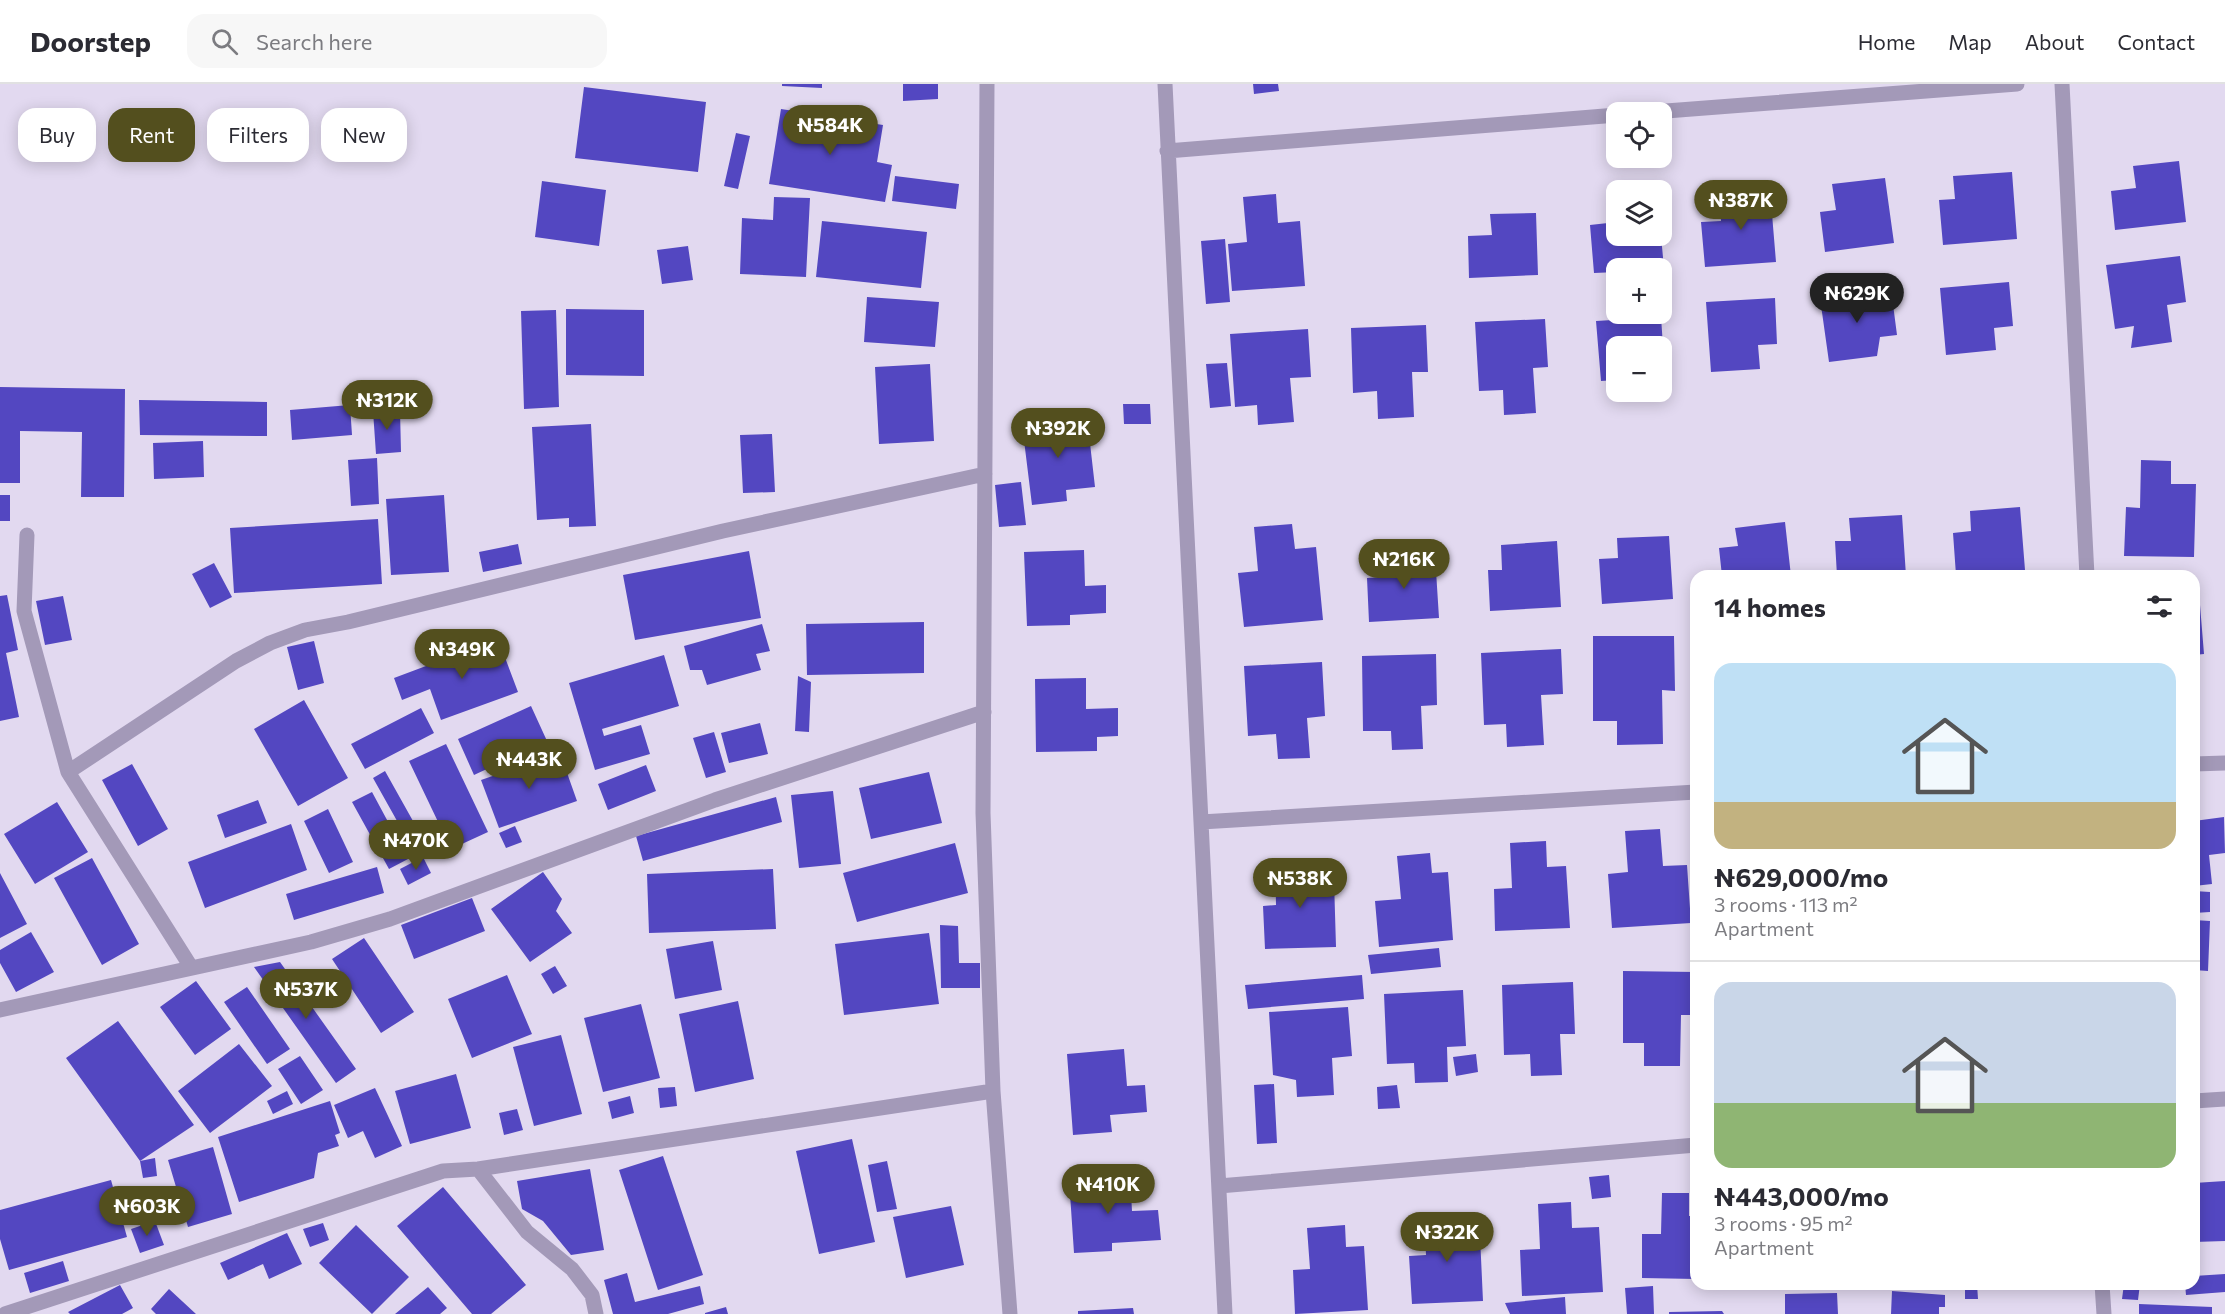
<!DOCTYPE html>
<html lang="en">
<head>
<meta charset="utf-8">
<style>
	body { margin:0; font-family:Commissioner,sans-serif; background:#f7f7f7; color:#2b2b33; height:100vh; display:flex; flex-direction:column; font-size:22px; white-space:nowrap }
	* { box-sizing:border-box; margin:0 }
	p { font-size:20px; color:#7c7c81 }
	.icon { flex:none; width:33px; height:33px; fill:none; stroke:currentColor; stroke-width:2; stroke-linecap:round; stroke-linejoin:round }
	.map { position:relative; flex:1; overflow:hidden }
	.drawer { position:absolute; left:1690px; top:486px; width:510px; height:720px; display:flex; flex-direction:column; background:#fff; border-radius:18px; box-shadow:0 3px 15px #0003 }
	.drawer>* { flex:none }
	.guide { position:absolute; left:18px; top:24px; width:570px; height:54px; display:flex; gap:12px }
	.buttons { position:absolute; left:1606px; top:18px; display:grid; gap:12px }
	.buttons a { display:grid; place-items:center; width:66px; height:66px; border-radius:12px; background:#fff; box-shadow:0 3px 15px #0003; font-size:30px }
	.price { position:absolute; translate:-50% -51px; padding:0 14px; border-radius:21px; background:#534f1e; color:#fff; font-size:20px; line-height:39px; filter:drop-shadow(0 2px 3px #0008) }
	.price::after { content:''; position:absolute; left:50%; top:36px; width:18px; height:14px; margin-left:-9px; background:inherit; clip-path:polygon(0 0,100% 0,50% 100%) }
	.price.active { background:#222; color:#fff }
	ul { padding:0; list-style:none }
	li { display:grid; align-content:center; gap:12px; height:318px; padding:0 24px }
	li+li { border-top:2px solid #e1e1e2 }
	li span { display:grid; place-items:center; height:186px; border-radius:18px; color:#555 }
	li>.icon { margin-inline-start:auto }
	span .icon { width:108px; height:108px; fill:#fffc; stroke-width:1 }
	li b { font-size:26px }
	h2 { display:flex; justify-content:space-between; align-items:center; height:72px; padding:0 24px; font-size:26px }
	.tag { padding:0 21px; border-radius:18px; background:#fff; box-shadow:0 3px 15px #0003; font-size:21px; line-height:54px }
	.tag.active { background:#534f1e; color:#fff }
	header { display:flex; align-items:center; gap:36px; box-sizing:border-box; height:84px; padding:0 30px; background:#fff; border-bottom:2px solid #e1e1e2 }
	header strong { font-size:28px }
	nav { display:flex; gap:33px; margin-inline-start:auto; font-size:21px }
	.search { width:420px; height:54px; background:#f7f7f7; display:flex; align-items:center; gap:15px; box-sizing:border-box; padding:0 21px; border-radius:18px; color:#7c7c81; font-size:22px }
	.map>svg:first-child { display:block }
	.building { fill:#5347c1 }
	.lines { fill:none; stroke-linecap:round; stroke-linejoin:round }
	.street { stroke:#a399b8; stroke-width:15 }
</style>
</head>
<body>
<header>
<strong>Doorstep</strong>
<div class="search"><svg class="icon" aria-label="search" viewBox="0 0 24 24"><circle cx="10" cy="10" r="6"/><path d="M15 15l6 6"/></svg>Search here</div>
<nav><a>Home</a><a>Map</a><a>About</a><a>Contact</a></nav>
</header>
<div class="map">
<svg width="2225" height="1230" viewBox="0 0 2225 1230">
	<rect width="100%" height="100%" fill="#e2d9f0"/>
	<path class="building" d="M 782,0 L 822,0 L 822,4 L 782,2 Z
		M 903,0 L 938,0 L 938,15 L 903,17 Z
		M 1253,0 L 1278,0 L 1279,7 L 1254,10 Z
		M 584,3 L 706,18 L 698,88 L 575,74 Z
		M 781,25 L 883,41 L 877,78 L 892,81 L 885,118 L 769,100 Z
		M 736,49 L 750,52 L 738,105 L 724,102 Z
		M 2179,77 L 2186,138 L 2115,146 L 2111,107 L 2136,104 L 2133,82 Z
		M 2012,88 L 2017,155 L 1943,161 L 1939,116 L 1955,115 L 1953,92 Z
		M 895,92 L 959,100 L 956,125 L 892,117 Z
		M 1885,94 L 1894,159 L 1825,168 L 1820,128 L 1836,126 L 1832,100 Z
		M 542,97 L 606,106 L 599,162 L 535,153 Z
		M 1770,106 L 1776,178 L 1705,183 L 1701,138 L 1721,137 L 1719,110 Z
		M 1276,110 L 1278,139 L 1300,137 L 1305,202 L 1232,207 L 1228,160 L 1247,158 L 1243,113 Z
		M 774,113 L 810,114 L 806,193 L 740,190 L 742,134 L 773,136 Z
		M 1617,122 L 1617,152 L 1661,152 L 1664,184 L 1617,184 L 1617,188 L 1594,189 L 1590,141 L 1608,139 L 1607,123 Z
		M 1536,129 L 1538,191 L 1469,194 L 1468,152 L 1492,151 L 1490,130 Z
		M 822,137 L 927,148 L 921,204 L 816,193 Z
		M 1225,155 L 1230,218 L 1206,220 L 1201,157 Z
		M 688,162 L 693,196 L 662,200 L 657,166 Z
		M 2180,172 L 2186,218 L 2167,221 L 2172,258 L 2131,264 L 2134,242 L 2115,245 L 2106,181 Z
		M 2009,198 L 2013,242 L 1994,244 L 1996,266 L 1946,271 L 1940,204 Z
		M 1891,205 L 1897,251 L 1880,253 L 1877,272 L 1829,278 L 1820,214 Z
		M 867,213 L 939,218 L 935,263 L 864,258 Z
		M 1775,214 L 1777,260 L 1758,261 L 1760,285 L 1711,288 L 1706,218 Z
		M 566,225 L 644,226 L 644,292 L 566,291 Z
		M 556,226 L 559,323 L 524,325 L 521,227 Z
		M 1661,233 L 1663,262 L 1617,262 L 1617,296 L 1601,297 L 1596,237 Z
		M 1545,235 L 1548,283 L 1533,284 L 1536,329 L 1504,331 L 1503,306 L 1479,307 L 1475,238 Z
		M 1426,241 L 1428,288 L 1412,288 L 1414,333 L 1378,335 L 1377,307 L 1353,309 L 1351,244 Z
		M 1308,245 L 1311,293 L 1290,294 L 1294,338 L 1258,341 L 1257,321 L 1235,323 L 1230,250 Z
		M 1227,279 L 1231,322 L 1210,324 L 1206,280 Z
		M 930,280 L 934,357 L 879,360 L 875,283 Z
		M 0,303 L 125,305 L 124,413 L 81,413 L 82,348 L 20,347 L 20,399 L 0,399 Z
		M 139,316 L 267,318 L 267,352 L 140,351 Z
		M 1123,320 L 1150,320 L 1151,340 L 1124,340 Z
		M 350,321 L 352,351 L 292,356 L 290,326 Z
		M 400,326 L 401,368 L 376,370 L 373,327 Z
		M 1087,333 L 1095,403 L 1066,406 L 1067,417 L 1032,421 L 1022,340 Z
		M 591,340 L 596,442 L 569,443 L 569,434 L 537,436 L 532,343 Z
		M 772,350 L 775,408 L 743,409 L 740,351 Z
		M 203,357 L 204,393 L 154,395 L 153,359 Z
		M 377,374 L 379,420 L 351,422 L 348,376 Z
		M 2141,376 L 2171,377 L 2171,400 L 2196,400 L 2194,473 L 2124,472 L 2126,423 L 2140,424 Z
		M 1021,398 L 1026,441 L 999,443 L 995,401 Z
		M 0,411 L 10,411 L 10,437 L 0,437 Z
		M 444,411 L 449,488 L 391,491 L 386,415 Z
		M 2020,423 L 2025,486 L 1956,491 L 1953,449 L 1971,447 L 1970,427 Z
		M 1902,431 L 1906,492 L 1837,492 L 1835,457 L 1851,457 L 1849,434 Z
		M 378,435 L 382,500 L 234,509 L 230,444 Z
		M 1785,438 L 1791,492 L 1722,492 L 1719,464 L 1738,462 L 1735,444 Z
		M 1292,440 L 1295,465 L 1316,463 L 1323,536 L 1244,543 L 1238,489 L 1258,487 L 1254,443 Z
		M 1669,452 L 1673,515 L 1602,520 L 1599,475 L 1618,474 L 1617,454 Z
		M 1557,457 L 1561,523 L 1490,527 L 1488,486 L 1502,486 L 1501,461 Z
		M 518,460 L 522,480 L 483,488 L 479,468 Z
		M 1084,466 L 1085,502 L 1106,501 L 1106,529 L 1070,531 L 1070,541 L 1027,542 L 1024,468 Z
		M 749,467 L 761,534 L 635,556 L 623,491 Z
		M 1435,471 L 1439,534 L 1369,538 L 1367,494 L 1384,493 L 1383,474 Z
		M 214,479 L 232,513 L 210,524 L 192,490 Z
		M 7,511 L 18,566 L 6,569 L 19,633 L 0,637 L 0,512 Z
		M 63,512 L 72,556 L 45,561 L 36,517 Z
		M 2194,521 L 2200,521 L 2204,570 L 2194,571 Z
		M 924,538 L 924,589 L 807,591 L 806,540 Z
		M 762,540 L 770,567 L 756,570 L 761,586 L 707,601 L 702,586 L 690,586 L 684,562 Z
		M 1593,552 L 1674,552 L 1675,607 L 1662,606 L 1663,660 L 1617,661 L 1617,637 L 1593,637 Z
		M 498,555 L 518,608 L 441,636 L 430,605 L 402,616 L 394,594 Z
		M 314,557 L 324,599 L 298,606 L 287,563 Z
		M 1561,565 L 1563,610 L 1541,611 L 1544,661 L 1507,663 L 1506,640 L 1484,641 L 1481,569 Z
		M 1436,570 L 1437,621 L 1421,622 L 1423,665 L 1392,666 L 1391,647 L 1363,647 L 1362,572 Z
		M 664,571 L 679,622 L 602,645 L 604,652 L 641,641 L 650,670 L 595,686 L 569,599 Z
		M 1322,578 L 1325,632 L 1307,634 L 1310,674 L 1278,675 L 1276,650 L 1248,652 L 1244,582 Z
		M 798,592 L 811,598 L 809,648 L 795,647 Z
		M 1086,594 L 1086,625 L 1118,624 L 1118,652 L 1097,653 L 1097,667 L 1036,668 L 1035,595 Z
		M 304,616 L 348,694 L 298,722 L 254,645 Z
		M 531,622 L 547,657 L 474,691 L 458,655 Z
		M 421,624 L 434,649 L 365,685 L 351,660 Z
		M 760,639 L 768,670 L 729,679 L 721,649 Z
		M 714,648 L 726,688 L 706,694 L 693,654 Z
		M 446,660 L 488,748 L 451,765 L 409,677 Z
		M 560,669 L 577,717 L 499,744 L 481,696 Z
		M 132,680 L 168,745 L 138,762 L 102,696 Z
		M 646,681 L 656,707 L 608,726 L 598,700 Z
		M 385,687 L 413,737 L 401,744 L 373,694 Z
		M 929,688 L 942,739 L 871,755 L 859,704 Z
		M 833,707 L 841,780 L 799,784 L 791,711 Z
		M 372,708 L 408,775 L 389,785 L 352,718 Z
		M 776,713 L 782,738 L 643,777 L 636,752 Z
		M 258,716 L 267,739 L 225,754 L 217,731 Z
		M 57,718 L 88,768 L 35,800 L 4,750 Z
		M 328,725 L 353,778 L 329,789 L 304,737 Z
		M 2224,733 L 2225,769 L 2209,771 L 2212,800 L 2194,802 L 2194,737 Z
		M 291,740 L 307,786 L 205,824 L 188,778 Z
		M 515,742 L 522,758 L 506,764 L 499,749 Z
		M 1660,745 L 1663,782 L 1687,781 L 1691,839 L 1612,844 L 1608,790 L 1628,788 L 1625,747 Z
		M 1546,757 L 1547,783 L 1566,782 L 1570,844 L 1495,847 L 1494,805 L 1512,804 L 1510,759 Z
		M 955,759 L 968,809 L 857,838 L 843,789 Z
		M 1430,769 L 1432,789 L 1448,788 L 1453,856 L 1379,863 L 1375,817 L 1401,815 L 1397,772 Z
		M 423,773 L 431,789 L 408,801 L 400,785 Z
		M 92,774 L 139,860 L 102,881 L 54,794 Z
		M 1310,774 L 1311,797 L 1334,796 L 1336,863 L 1265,865 L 1263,822 L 1276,821 L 1275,775 Z
		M 377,783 L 384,809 L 294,836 L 286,810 Z
		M 773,785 L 776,845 L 649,849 L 647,790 Z
		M 543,788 L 562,815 L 556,827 L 572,849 L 530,878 L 491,825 Z
		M 0,789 L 27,840 L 0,854 Z
		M 2194,807 L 2210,808 L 2210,828 L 2194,829 Z
		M 472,814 L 485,847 L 414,875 L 401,841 Z
		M 2194,836 L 2210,837 L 2208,887 L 2194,886 Z
		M 940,841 L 958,842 L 959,879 L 980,879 L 980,904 L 941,904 Z
		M 31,848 L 54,888 L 16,908 L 0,879 L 0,866 Z
		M 929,849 L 939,920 L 844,931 L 835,860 Z
		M 364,854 L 414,928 L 381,949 L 332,875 Z
		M 713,857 L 722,906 L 675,915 L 666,865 Z
		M 1439,864 L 1441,883 L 1371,890 L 1368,871 Z
		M 280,878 L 356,985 L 336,999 L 254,883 Z
		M 555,882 L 567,902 L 553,910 L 541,890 Z
		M 1623,887 L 1696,888 L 1696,931 L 1681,931 L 1680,982 L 1644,982 L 1644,959 L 1623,959 Z
		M 507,891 L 532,950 L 472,974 L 448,915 Z
		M 1362,891 L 1364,915 L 1248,925 L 1245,901 Z
		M 196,897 L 231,945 L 195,971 L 160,923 Z
		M 1573,898 L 1575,950 L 1560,950 L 1562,991 L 1531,992 L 1530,970 L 1504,971 L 1502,901 Z
		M 247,903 L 290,965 L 267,980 L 224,918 Z
		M 1463,906 L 1466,962 L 1447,963 L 1448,998 L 1415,999 L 1414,979 L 1387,980 L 1384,910 Z
		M 738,917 L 754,995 L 695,1008 L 679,930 Z
		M 641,920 L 660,994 L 603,1008 L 584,934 Z
		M 1348,923 L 1352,972 L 1332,974 L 1334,1011 L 1297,1013 L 1296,996 L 1273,991 L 1269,928 Z
		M 118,937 L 194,1041 L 140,1077 L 155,1074 L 157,1092 L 143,1094 L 140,1077 L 66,974 Z
		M 561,951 L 582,1030 L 534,1042 L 513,963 Z
		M 239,960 L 272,1002 L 210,1049 L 178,1007 Z
		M 1124,965 L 1127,1002 L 1145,1001 L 1147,1028 L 1110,1031 L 1112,1048 L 1073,1051 L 1067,970 Z
		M 1476,970 L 1478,988 L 1456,992 L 1453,973 Z
		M 300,972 L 323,1006 L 301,1020 L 278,985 Z
		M 456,990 L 471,1044 L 410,1060 L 395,1007 Z
		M 1274,1000 L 1277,1059 L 1257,1060 L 1254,1001 Z
		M 1397,1001 L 1400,1024 L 1378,1025 L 1377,1003 Z
		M 675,1003 L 677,1022 L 660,1024 L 658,1004 Z
		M 375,1004 L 402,1062 L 375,1074 L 363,1047 L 348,1054 L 334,1021 Z
		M 287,1007 L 293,1020 L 273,1030 L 267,1017 Z
		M 630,1012 L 634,1029 L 612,1035 L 608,1018 Z
		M 330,1017 L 340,1049 L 335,1051 L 339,1062 L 318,1069 L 314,1094 L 239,1118 L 218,1053 Z
		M 517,1025 L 523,1046 L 504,1051 L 499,1029 Z
		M 852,1055 L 875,1158 L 819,1170 L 796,1067 Z
		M 213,1063 L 232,1130 L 188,1143 L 168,1076 Z
		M 663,1072 L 703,1191 L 658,1206 L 619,1086 Z
		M 887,1077 L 897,1125 L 877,1128 L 868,1081 Z
		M 590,1085 L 604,1166 L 571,1171 L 543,1137 L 522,1125 L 517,1097 Z
		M 1130,1091 L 1132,1127 L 1158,1126 L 1161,1156 L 1112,1159 L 1112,1167 L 1074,1169 L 1069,1095 Z
		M 1609,1091 L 1611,1113 L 1592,1115 L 1589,1093 Z
		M 111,1096 L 127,1153 L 9,1186 L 0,1155 L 0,1126 Z
		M 2225,1097 L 2225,1157 L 2194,1158 L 2194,1099 Z
		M 443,1103 L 526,1201 L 491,1230 L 472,1230 L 397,1142 Z
		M 1662,1109 L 1689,1109 L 1689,1132 L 1696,1132 L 1696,1195 L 1642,1194 L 1642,1150 L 1661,1150 Z
		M 1571,1118 L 1572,1144 L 1599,1143 L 1603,1208 L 1522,1212 L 1520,1166 L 1540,1165 L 1538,1120 Z
		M 951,1122 L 964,1181 L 906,1194 L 893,1133 Z
		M 1462,1128 L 1463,1153 L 1480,1152 L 1483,1217 L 1412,1220 L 1409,1172 L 1426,1171 L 1424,1130 Z
		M 155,1137 L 164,1161 L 140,1169 L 131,1145 Z
		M 323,1139 L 329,1156 L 310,1163 L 303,1145 Z
		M 356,1141 L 409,1193 L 372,1230 L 319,1179 Z
		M 1345,1141 L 1346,1163 L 1364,1162 L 1368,1226 L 1295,1230 L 1293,1186 L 1310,1185 L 1307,1144 Z
		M 287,1149 L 302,1180 L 269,1195 L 263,1180 L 228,1196 L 220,1179 Z
		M 63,1177 L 69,1197 L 30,1209 L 24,1189 Z
		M 627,1189 L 635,1218 L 700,1202 L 704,1220 L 668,1230 L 613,1230 L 604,1196 Z
		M 2225,1190 L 2225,1208 L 2186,1211 L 2185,1200 L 2194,1200 L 2194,1192 Z
		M 1965,1200 L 1977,1200 L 1978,1215 L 1965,1215 Z
		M 2124,1200 L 2140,1200 L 2138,1216 L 2122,1215 Z
		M 120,1201 L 133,1224 L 122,1230 L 70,1230 L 68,1228 Z
		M 1653,1202 L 1654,1230 L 1627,1230 L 1625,1204 Z
		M 428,1203 L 447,1224 L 440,1230 L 395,1230 Z
		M 169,1205 L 196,1230 L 156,1230 L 151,1225 Z
		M 1892,1207 L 1945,1211 L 1945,1223 L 1939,1223 L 1939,1230 L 1891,1230 Z
		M 1837,1209 L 1838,1230 L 1785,1230 L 1785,1210 Z
		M 1565,1213 L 1566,1230 L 1510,1230 L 1505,1219 Z
		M 2139,1220 L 2212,1223 L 2212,1230 L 2139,1230 Z
		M 726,1223 L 728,1230 L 705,1230 L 705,1229 Z
		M 1133,1224 L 1134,1230 L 1078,1230 L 1078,1227 Z
		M 1722,1227 L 1724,1230 L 1669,1230 L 1669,1228 Z"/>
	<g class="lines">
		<path class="street" d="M 987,0 L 983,729 L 993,1007 L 1010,1230
			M 1165,0 L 1225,1230
			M 2062,0 L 2087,492
			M 1653,28 L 2017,0
			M 1167,67 L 1617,31
			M 27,451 L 24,527 L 68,688
			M 2194,680 L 2225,679
			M 1201,738 L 1696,708
			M 191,883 L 68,688 L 236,577 L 270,559 L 305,546 L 348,538 L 723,447 L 985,390
			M 0,926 L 311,858 L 390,835 L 715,716 L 984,628
			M 2194,1017 L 2225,1015
			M 478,1085 L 527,1148 L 572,1185 L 592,1211 L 596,1230
			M 1219,1102 L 1696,1061
			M 2102,1200 L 2104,1230
			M 5,1230 L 443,1087 L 478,1085 L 993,1007"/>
	</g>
</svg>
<div class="buttons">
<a><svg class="icon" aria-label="locate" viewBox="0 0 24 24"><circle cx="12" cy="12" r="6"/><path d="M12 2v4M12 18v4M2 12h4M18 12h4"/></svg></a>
<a><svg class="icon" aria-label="layers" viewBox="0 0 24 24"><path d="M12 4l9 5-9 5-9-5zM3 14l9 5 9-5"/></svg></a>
<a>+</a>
<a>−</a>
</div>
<b class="price" style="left:830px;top:72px">₦584K</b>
<b class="price" style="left:1741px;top:147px">₦387K</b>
<b class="price active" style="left:1857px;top:240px">₦629K</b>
<b class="price" style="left:387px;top:347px">₦312K</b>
<b class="price" style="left:1058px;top:375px">₦392K</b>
<b class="price" style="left:1404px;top:506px">₦216K</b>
<b class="price" style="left:462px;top:596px">₦349K</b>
<b class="price" style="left:529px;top:706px">₦443K</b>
<b class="price" style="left:416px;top:787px">₦470K</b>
<b class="price" style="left:1300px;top:825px">₦538K</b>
<b class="price" style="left:306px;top:936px">₦537K</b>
<b class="price" style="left:1108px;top:1131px">₦410K</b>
<b class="price" style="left:147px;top:1153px">₦603K</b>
<b class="price" style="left:1447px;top:1179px">₦322K</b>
<div class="guide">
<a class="tag">Buy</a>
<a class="tag active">Rent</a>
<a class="tag">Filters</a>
<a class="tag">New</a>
</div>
<section class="drawer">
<h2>14 homes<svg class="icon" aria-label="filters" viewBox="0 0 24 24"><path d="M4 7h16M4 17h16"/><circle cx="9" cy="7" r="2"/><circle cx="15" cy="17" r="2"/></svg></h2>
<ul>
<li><span style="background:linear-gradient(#bfe0f5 75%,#c2b280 0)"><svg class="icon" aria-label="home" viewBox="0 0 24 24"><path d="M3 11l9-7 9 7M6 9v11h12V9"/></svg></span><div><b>₦629,000/mo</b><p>3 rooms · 113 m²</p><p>Apartment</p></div></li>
<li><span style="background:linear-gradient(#c9d6e8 65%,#8fb573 0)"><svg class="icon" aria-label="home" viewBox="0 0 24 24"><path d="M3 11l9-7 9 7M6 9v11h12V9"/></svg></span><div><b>₦443,000/mo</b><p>3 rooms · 95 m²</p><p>Apartment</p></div></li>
</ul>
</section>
</div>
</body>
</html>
